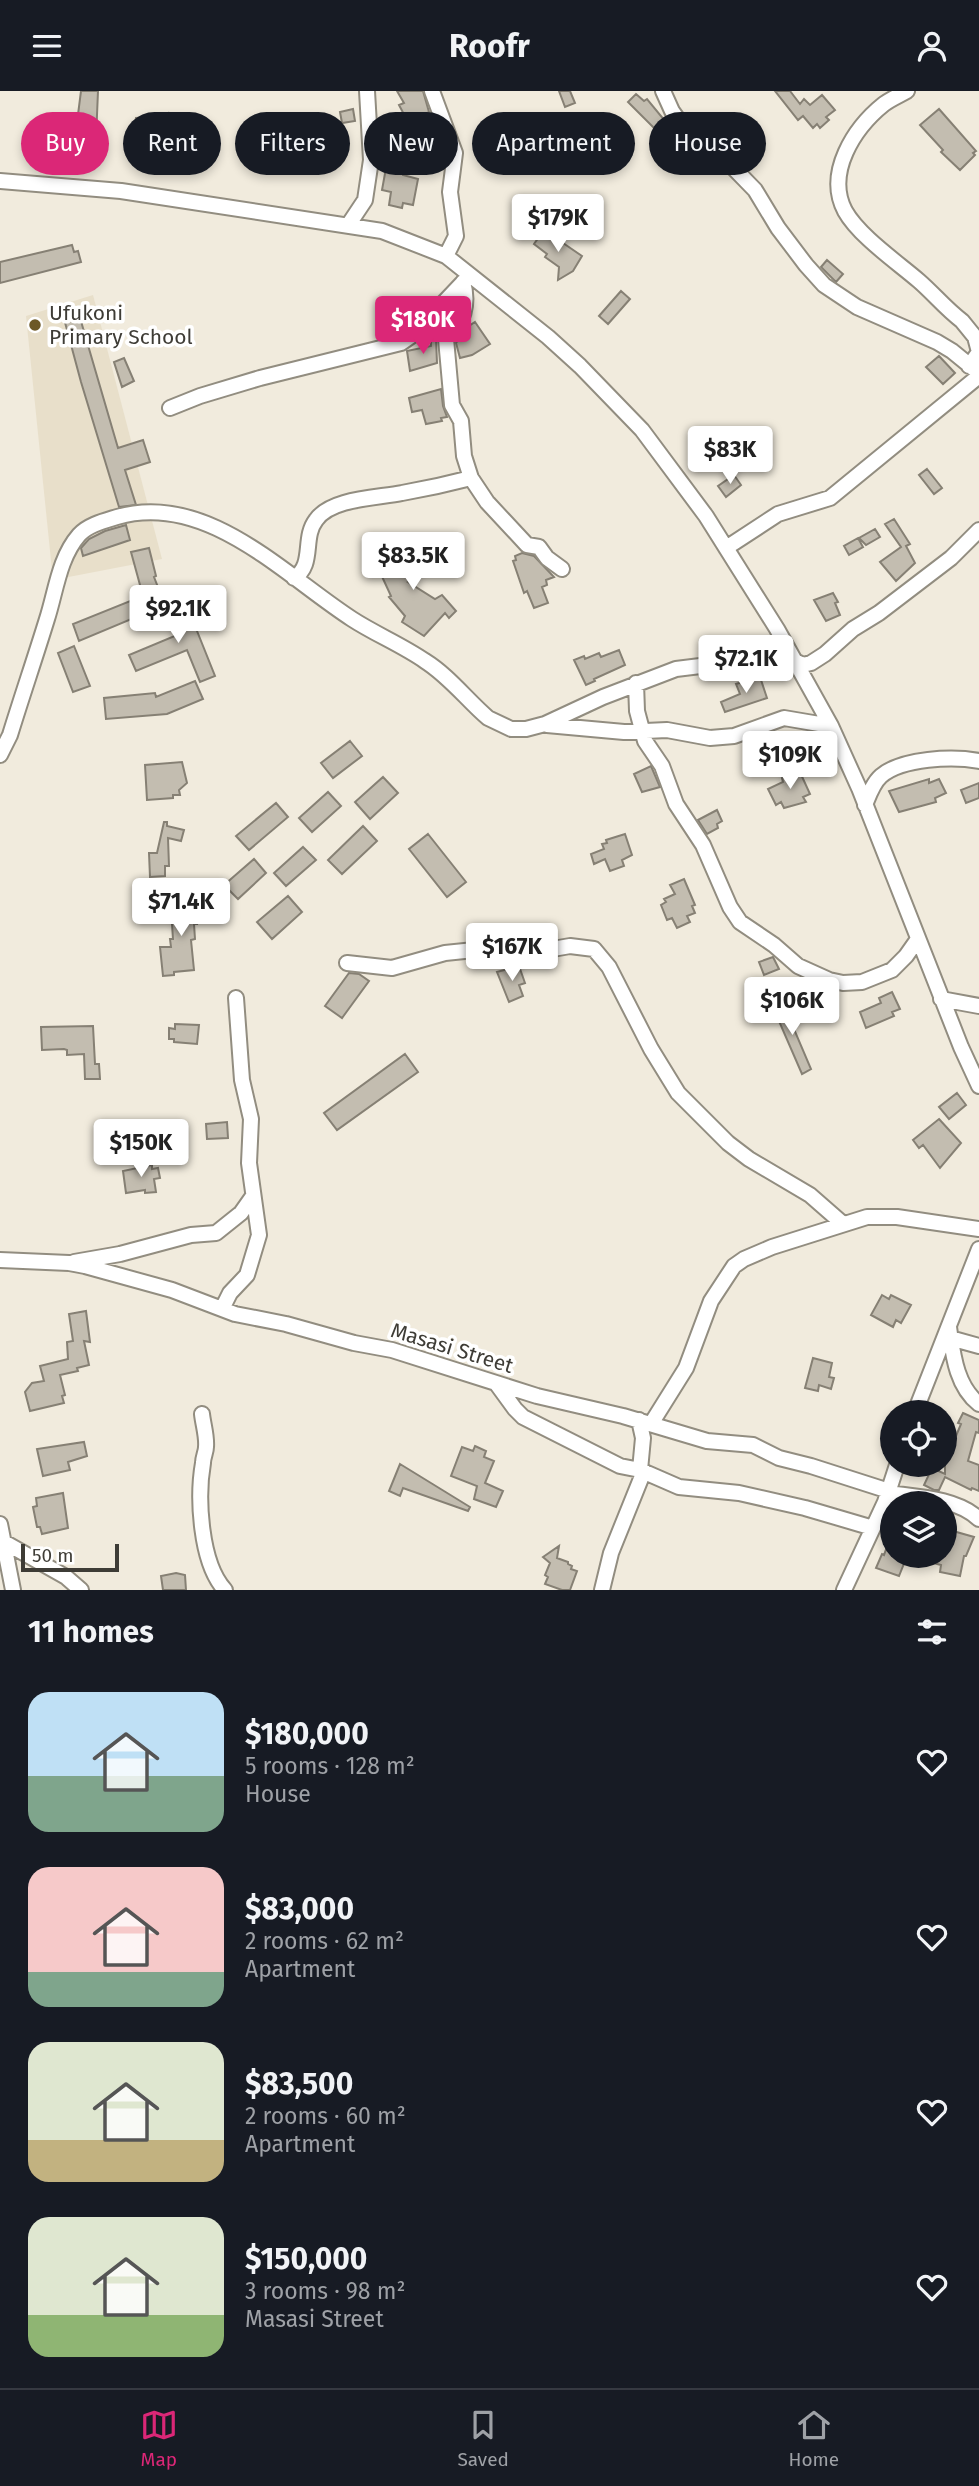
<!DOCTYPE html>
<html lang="en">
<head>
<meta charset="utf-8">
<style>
	body { margin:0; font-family:"Fira Sans",sans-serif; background:#242831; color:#f1f3f6; height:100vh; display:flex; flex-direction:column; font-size:26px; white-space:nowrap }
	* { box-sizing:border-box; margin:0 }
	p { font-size:23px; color:#9ea1a6 }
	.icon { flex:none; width:38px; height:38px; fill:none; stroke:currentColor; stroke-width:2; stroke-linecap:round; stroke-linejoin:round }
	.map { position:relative; height:1499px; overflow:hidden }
	.sheet { display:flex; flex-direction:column; background:#171b24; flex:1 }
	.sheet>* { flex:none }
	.banner { position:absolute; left:21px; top:21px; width:938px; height:63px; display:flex; gap:14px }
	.tools { position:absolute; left:880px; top:1309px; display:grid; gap:14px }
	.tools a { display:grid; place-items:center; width:77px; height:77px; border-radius:50%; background:#171b24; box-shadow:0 4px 10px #0003; font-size:35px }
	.scale { position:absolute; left:21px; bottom:18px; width:98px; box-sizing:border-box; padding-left:7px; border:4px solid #3e3c36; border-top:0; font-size:19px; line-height:24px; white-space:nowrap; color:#3e3c36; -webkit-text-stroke:5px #fff; paint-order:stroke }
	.price { position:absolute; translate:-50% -60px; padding:0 16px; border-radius:7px; background:#fff; color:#222; font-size:23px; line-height:46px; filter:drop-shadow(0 2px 4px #0008) }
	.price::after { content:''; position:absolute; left:50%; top:42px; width:21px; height:16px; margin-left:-10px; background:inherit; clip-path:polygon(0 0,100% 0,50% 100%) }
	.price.selected { background:#db2777; color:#fff }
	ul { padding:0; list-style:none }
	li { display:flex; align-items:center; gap:21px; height:175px; padding:0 28px }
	li span { display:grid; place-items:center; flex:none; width:196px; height:140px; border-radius:21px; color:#555 }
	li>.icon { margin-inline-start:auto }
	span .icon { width:84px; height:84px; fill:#fffc; stroke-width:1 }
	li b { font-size:30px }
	h2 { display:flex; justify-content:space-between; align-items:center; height:84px; padding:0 28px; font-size:30px }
	.pill { padding:0 24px; border-radius:32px; background:#171b24; box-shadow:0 4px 10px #0003; font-size:24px; line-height:63px }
	.pill.selected { background:#db2777; color:#fff }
	header { display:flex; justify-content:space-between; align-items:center; height:91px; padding:0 28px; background:#171b24; font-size:32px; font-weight:700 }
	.dock { display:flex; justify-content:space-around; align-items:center; height:98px; border-top:2px solid #363941; background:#171b24; font-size:19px; color:#9ea1a6 }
	.dock a { display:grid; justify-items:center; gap:4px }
	.dock .selected { color:#db2777 }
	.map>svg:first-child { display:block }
	.built { fill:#e8dfca }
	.building { fill:#c3bdb0; stroke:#868074; stroke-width:2 }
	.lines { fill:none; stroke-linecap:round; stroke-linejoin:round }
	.minor-casing { stroke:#928d80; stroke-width:18 }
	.minor { stroke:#fff; stroke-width:14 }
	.poi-dot { fill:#6c5827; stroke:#fff; stroke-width:2.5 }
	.labels { text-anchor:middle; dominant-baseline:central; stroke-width:7; stroke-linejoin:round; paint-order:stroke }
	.poi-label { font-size:21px; fill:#3e3c36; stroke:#fff; text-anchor:start }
	.street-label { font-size:21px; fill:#3e3c36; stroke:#fff }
</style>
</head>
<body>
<header><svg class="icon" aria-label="menu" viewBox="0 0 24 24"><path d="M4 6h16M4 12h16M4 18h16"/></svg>Roofr<svg class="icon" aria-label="person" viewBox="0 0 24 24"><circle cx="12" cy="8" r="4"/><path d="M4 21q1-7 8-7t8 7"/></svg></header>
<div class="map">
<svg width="979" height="1499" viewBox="0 0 979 1499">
	<rect width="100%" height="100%" fill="#f1ebdd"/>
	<path class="built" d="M 93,204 L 162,468 L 53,489 L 26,225 Z"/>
	<path class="building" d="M 81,0 L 98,0 L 96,48 L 75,47 Z
		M 397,0 L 423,0 L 429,21 L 427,22 L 434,40 L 417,48 L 399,14 L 404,12 Z
		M 559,0 L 570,0 L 575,12 L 565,16 Z
		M 775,0 L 790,0 L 800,13 L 804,8 L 810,14 L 822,4 L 835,19 L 826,26 L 829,29 L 820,37 L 817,33 L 813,37 L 803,25 L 798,29 Z
		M 636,3 L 644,10 L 647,8 L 679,47 L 689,54 L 682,61 L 671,54 L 628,11 Z
		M 353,18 L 355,30 L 342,32 L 340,21 Z
		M 939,18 L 976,60 L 973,62 L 975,64 L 960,79 L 941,61 L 943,59 L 920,34 Z
		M 169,22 L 190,39 L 164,33 L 158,57 L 152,66 L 129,60 L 136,27 L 153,26 L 164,29 Z
		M 386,77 L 403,80 L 403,84 L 418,88 L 413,114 L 403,112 L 402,117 L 389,114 L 391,101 L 382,99 Z
		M 544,139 L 582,165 L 573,180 L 558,189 L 559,176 L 545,166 L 547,163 L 534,153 Z
		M 72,154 L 74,161 L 78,160 L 81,171 L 0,192 L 0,171 Z
		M 827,169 L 843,183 L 836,191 L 821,176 Z
		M 621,200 L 630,208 L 608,233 L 599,225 Z
		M 78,220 L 118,357 L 143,349 L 150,371 L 125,379 L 136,414 L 119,416 L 81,291 L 63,224 Z
		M 475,231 L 490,253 L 472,264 L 460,267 L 456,252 L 469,235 Z
		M 439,241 L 436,248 L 437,272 L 410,280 L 407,260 L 431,255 L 431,245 Z
		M 939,265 L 955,282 L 943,293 L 926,276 Z
		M 124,267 L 134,290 L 122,296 L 114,271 Z
		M 441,298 L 443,315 L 447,326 L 441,327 L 442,330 L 426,333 L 422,319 L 412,321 L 409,307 Z
		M 927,378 L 942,397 L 934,403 L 919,384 Z
		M 734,384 L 741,394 L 726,406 L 718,395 Z
		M 894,428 L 910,453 L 906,455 L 915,472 L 896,490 L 880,471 L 901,456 L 885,433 Z
		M 126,434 L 130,449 L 83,465 L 81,457 L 89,448 L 105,440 Z
		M 875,438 L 880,446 L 866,454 L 859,447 Z
		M 858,447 L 863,456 L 849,464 L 844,455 Z
		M 405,456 L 406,458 L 410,457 L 416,471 L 425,467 L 426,469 L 429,468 L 433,478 L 408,491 L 435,508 L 442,504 L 456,520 L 449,527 L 445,522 L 424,545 L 402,531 L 405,525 L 389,506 L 391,505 L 379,479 L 384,477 L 381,470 L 397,463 L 396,460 Z
		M 149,457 L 156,485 L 154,486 L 165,514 L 79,550 L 73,533 L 143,505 L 131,461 Z
		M 522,462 L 534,465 L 554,486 L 546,489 L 547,494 L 542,496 L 548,512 L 534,517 L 527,500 L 524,502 L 513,470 L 516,469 L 515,465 Z
		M 833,502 L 838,511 L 835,512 L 840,524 L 826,530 L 814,509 Z
		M 183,505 L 215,585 L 200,591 L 187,559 L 136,580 L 129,564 L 182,542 L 168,511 Z
		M 74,555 L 90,595 L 73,601 L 58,562 Z
		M 619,559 L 625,574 L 594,588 L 595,590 L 586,594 L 574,569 L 584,565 L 585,568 L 599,562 L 601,566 Z
		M 760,586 L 767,607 L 725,621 L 721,611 L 740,603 L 736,593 Z
		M 195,590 L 203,608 L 167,623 L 106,628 L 104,607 L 155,602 L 156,606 Z
		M 350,650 L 362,665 L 333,687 L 321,672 Z
		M 182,671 L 187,692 L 179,699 L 180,704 L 173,704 L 173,707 L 147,709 L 145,674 Z
		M 651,675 L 660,696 L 642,701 L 634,683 Z
		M 799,679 L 810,703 L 803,706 L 806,711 L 784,717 L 781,711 L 776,714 L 768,698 L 783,691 L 782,687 Z
		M 383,686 L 398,702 L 370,728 L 355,711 Z
		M 929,688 L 929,692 L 939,688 L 946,702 L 935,707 L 936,711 L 899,721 L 889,700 Z
		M 979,692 L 979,707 L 966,712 L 961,699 Z
		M 328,701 L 341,715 L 312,741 L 299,727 Z
		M 276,712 L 288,726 L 249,759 L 236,745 Z
		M 717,719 L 722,730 L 717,733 L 718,737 L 707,743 L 698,729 Z
		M 164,731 L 167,731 L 167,735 L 184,739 L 181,750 L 168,747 L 169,775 L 165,775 L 165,785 L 150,786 L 149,762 L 157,762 Z
		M 363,735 L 377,750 L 342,783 L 328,769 Z
		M 428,743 L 466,791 L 447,806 L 409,758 Z
		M 625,743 L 632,764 L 622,769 L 624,775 L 610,780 L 605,768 L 594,773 L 591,763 L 604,758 L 602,753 L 607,752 L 606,749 Z
		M 303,756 L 316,769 L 286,795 L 274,782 Z
		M 254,768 L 266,782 L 238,808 L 224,794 Z
		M 684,788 L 695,814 L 692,815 L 695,822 L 687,825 L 690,831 L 677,837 L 672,827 L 667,829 L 661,814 L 666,811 L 664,808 L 675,803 L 670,794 Z
		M 288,805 L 302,821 L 272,848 L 257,831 Z
		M 187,806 L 187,810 L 196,809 L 196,815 L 198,815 L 199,827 L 196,827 L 197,833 L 194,833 L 195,848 L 191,849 L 194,879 L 174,881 L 174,884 L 163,885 L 160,856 L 171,856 L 170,848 L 173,848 L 171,818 L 176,818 L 175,807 Z
		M 773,866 L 779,878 L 764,884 L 759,871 Z
		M 519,875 L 525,892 L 519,894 L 523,905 L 509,911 L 497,881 Z
		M 349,882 L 359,883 L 369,890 L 342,927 L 325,915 Z
		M 892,901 L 900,918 L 892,921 L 894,925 L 866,937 L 860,921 L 881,912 L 879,907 Z
		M 782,910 L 811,978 L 802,983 L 772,914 Z
		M 175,933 L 199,934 L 197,953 L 174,951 L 174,948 L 169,948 L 169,937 L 175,938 Z
		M 93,935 L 95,973 L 99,973 L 100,988 L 85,988 L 84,963 L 67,964 L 67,959 L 64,958 L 42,959 L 41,936 Z
		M 405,963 L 418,981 L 337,1039 L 324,1022 Z
		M 957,1002 L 966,1014 L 949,1028 L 939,1016 Z
		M 939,1028 L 961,1052 L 940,1077 L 923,1054 L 919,1057 L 913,1049 Z
		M 227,1031 L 228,1047 L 207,1048 L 206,1033 Z
		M 152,1074 L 152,1078 L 158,1077 L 160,1087 L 154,1088 L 156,1101 L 145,1102 L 145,1099 L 126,1102 L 123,1080 Z
		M 882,1204 L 889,1208 L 891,1204 L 911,1214 L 901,1232 L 896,1229 L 893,1236 L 871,1224 Z
		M 86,1220 L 90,1251 L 84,1250 L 89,1274 L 77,1277 L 78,1280 L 60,1284 L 65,1304 L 62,1305 L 64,1312 L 30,1320 L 25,1301 L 32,1292 L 44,1290 L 40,1275 L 68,1268 L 67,1251 L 73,1250 L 69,1223 Z
		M 813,1267 L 832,1272 L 829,1286 L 834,1287 L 831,1298 L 819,1294 L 818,1300 L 805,1297 Z
		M 963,1322 L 979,1329 L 979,1342 L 976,1341 L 968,1370 L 979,1374 L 979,1400 L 972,1397 L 971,1399 L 945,1386 L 939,1399 L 934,1399 L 924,1394 L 932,1377 L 945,1383 L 945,1354 L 951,1357 L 961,1333 L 958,1332 Z
		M 84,1351 L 87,1365 L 68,1371 L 70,1379 L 43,1385 L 37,1358 Z
		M 475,1355 L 486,1360 L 484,1366 L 494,1370 L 485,1392 L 503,1400 L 496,1416 L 474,1408 L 477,1395 L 451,1385 L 462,1356 L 473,1360 Z
		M 400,1373 L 470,1416 L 468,1420 L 403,1397 L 400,1405 L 389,1400 Z
		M 63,1402 L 68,1437 L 42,1443 L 40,1436 L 37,1436 L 33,1416 L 37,1415 L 36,1407 Z
		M 953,1440 L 974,1446 L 966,1465 L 964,1465 L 960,1485 L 940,1481 L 941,1474 L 918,1468 L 919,1465 L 945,1465 L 945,1449 L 949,1451 Z
		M 891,1444 L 892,1465 L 907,1465 L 899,1485 L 876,1477 L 882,1463 L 884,1464 Z
		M 559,1455 L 557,1467 L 568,1471 L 568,1473 L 572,1475 L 571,1478 L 577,1480 L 570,1499 L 562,1499 L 545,1493 L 548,1486 L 545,1484 L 550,1472 L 543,1466 Z
		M 176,1482 L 185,1484 L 186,1499 L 163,1499 L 161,1485 Z"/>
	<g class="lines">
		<g class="minor-casing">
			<path id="minor" d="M 432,0 L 455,62 L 450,101 L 456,145 L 446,165
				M 663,0 L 672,20 L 687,41 L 720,63 L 755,99 L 778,137 L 806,174 L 824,194 L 857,216 L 937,251 L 952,260 L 979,282
				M 907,0 C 900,4 891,8 884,13 C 854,37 825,82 845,120 C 859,145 897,171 919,190 C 934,203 946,218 962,230 L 975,246 L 979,261 L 969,275
				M 0,90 L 121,100 L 382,140 L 446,165 L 548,246 L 580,275 L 642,339 L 706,425 L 777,538 L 831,635 L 859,697 L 961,956 L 979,995
				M 349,133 L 365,109 L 371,69 L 367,0
				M 463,191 C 469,212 464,234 446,248 L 452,314 L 461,330 L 464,365 L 471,387 L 487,411 L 527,454 L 539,456 L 547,467 L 562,478
				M 170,317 L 200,305 L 260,287 L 401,252 L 414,243 L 469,185
				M 726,457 L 778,423 L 830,407 L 979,285
				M 294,487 C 315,474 302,447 316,429 C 331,407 378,407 402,402 C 425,398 448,393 471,387
				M 636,592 L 637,620 L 645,650 L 662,675 L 676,713 L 703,754 L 730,816 L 740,831 L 774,854 L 798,875 L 829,889 L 843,892 L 862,891 L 892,879 L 906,865 L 918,848
				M 547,634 L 624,641 L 667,639 L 710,647 L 734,645 L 784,627 L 831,635
				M 0,664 L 10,644 C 22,605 35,567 47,528 C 56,500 59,467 79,444 C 88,434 104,430 117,426 C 206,400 284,484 352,528 C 375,543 402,554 425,570 C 449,585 467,609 488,627 L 511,638 L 526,638 L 545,633 L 603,606 L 676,578 L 741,570 L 795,570 L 803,574 L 811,572 L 825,563 L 853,538 L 879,522 L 951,467 L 979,439
				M 865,714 C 869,704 873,692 881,685 C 902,667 953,665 979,670
				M 347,872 L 392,877 L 445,862 L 484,858 L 524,863 L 570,855 L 594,858 L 609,876 L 651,958 L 678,1002 L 728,1052 L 749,1068 L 810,1104 L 842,1132
				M 941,908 L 979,915
				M 0,1169 L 69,1172 L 85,1175 L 172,1199 L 235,1223 L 286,1233 L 354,1252 L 392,1259 L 537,1305 L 623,1325 L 707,1350 L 753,1354 L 779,1367 L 811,1375 L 889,1400
				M 74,1171 L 120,1163 L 191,1144 L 216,1142 L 241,1122 L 253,1105
				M 222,1218 L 230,1202 L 247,1184 L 259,1144 L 249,1072 L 251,1028 L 242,989 L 236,907
				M 949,1236 C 953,1263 956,1295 979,1313
				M 950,1247 L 979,1255
				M 496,1292 L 515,1318 L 523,1326 L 620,1375 L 640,1379 L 679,1396 L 739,1402 L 805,1417 L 873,1437
				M 915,1321 L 979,1158
				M 202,1323 C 203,1333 207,1345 206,1356 C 206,1361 203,1366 203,1372 C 197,1406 200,1472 225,1499
				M 639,1329 L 643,1347 L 640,1379
				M 651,1333 L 686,1277 L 711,1210 L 734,1175 L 744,1168 L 772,1156 L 867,1126 L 897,1126 L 979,1138
				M 888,1402 C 918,1406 956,1407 979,1428
				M 0,1433 L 13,1499
				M 4,1451 L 66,1486 L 81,1499
				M 602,1499 L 611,1462 L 644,1380
				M 844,1499 L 885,1411 L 897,1374"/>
		</g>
		<use href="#minor" class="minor"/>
	</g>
	<circle class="poi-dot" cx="35" cy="234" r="7"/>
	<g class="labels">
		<g class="poi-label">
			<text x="49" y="222">Ufukoni<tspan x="49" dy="24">Primary School</tspan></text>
		</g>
		<g class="street-label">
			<text transform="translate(452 1257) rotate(17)">Masasi Street</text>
		</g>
	</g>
</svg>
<div class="tools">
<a><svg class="icon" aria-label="locate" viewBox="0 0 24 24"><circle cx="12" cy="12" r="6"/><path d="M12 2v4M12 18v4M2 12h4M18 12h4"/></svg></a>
<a><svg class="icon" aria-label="layers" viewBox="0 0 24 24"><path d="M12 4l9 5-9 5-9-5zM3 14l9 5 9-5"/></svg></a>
</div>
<div class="scale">50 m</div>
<b class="price" style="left:558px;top:163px">$179K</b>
<b class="price selected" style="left:423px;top:265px">$180K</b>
<b class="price" style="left:730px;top:395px">$83K</b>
<b class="price" style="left:413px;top:501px">$83.5K</b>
<b class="price" style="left:178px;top:554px">$92.1K</b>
<b class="price" style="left:746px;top:604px">$72.1K</b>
<b class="price" style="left:790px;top:700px">$109K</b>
<b class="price" style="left:181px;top:847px">$71.4K</b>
<b class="price" style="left:512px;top:892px">$167K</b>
<b class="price" style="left:792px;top:946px">$106K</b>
<b class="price" style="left:141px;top:1088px">$150K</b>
<div class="banner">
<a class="pill selected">Buy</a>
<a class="pill">Rent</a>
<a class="pill">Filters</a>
<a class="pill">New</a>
<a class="pill">Apartment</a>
<a class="pill">House</a>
</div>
</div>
<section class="sheet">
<h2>11 homes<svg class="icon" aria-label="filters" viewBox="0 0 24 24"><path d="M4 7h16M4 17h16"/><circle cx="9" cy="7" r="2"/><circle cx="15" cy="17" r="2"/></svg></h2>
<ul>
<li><span style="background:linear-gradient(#bfe0f5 60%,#7fa58c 0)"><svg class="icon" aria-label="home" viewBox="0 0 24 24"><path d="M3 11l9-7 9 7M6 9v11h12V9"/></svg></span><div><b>$180,000</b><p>5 rooms · 128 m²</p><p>House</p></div><svg class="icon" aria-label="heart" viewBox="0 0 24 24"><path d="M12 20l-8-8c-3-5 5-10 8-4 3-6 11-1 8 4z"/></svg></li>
<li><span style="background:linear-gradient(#f6c9c9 75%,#7fa58c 0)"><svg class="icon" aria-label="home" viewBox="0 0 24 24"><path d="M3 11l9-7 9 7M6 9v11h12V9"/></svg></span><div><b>$83,000</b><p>2 rooms · 62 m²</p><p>Apartment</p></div><svg class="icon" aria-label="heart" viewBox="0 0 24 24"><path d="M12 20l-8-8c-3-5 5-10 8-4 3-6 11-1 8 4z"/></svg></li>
<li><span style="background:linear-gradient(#dfe7d0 70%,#c2b280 0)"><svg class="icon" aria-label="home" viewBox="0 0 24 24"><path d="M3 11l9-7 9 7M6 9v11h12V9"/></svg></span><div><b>$83,500</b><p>2 rooms · 60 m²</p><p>Apartment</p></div><svg class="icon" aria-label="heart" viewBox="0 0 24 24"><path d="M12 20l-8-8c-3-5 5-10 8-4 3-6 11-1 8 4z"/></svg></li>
<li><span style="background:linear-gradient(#dfe7d0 70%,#8fb573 0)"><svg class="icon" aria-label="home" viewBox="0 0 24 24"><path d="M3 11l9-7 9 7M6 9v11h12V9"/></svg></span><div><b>$150,000</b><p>3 rooms · 98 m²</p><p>Masasi Street</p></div><svg class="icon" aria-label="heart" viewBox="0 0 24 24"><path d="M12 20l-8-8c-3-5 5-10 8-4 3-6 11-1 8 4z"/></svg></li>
</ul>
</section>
<nav class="dock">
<a class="selected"><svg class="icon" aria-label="map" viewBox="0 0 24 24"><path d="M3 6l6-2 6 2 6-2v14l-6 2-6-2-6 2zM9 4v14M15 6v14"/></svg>Map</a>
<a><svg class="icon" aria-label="saved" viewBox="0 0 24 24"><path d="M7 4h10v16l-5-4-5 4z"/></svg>Saved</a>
<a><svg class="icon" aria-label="home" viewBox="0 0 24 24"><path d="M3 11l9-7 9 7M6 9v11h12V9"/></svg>Home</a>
</nav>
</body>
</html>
